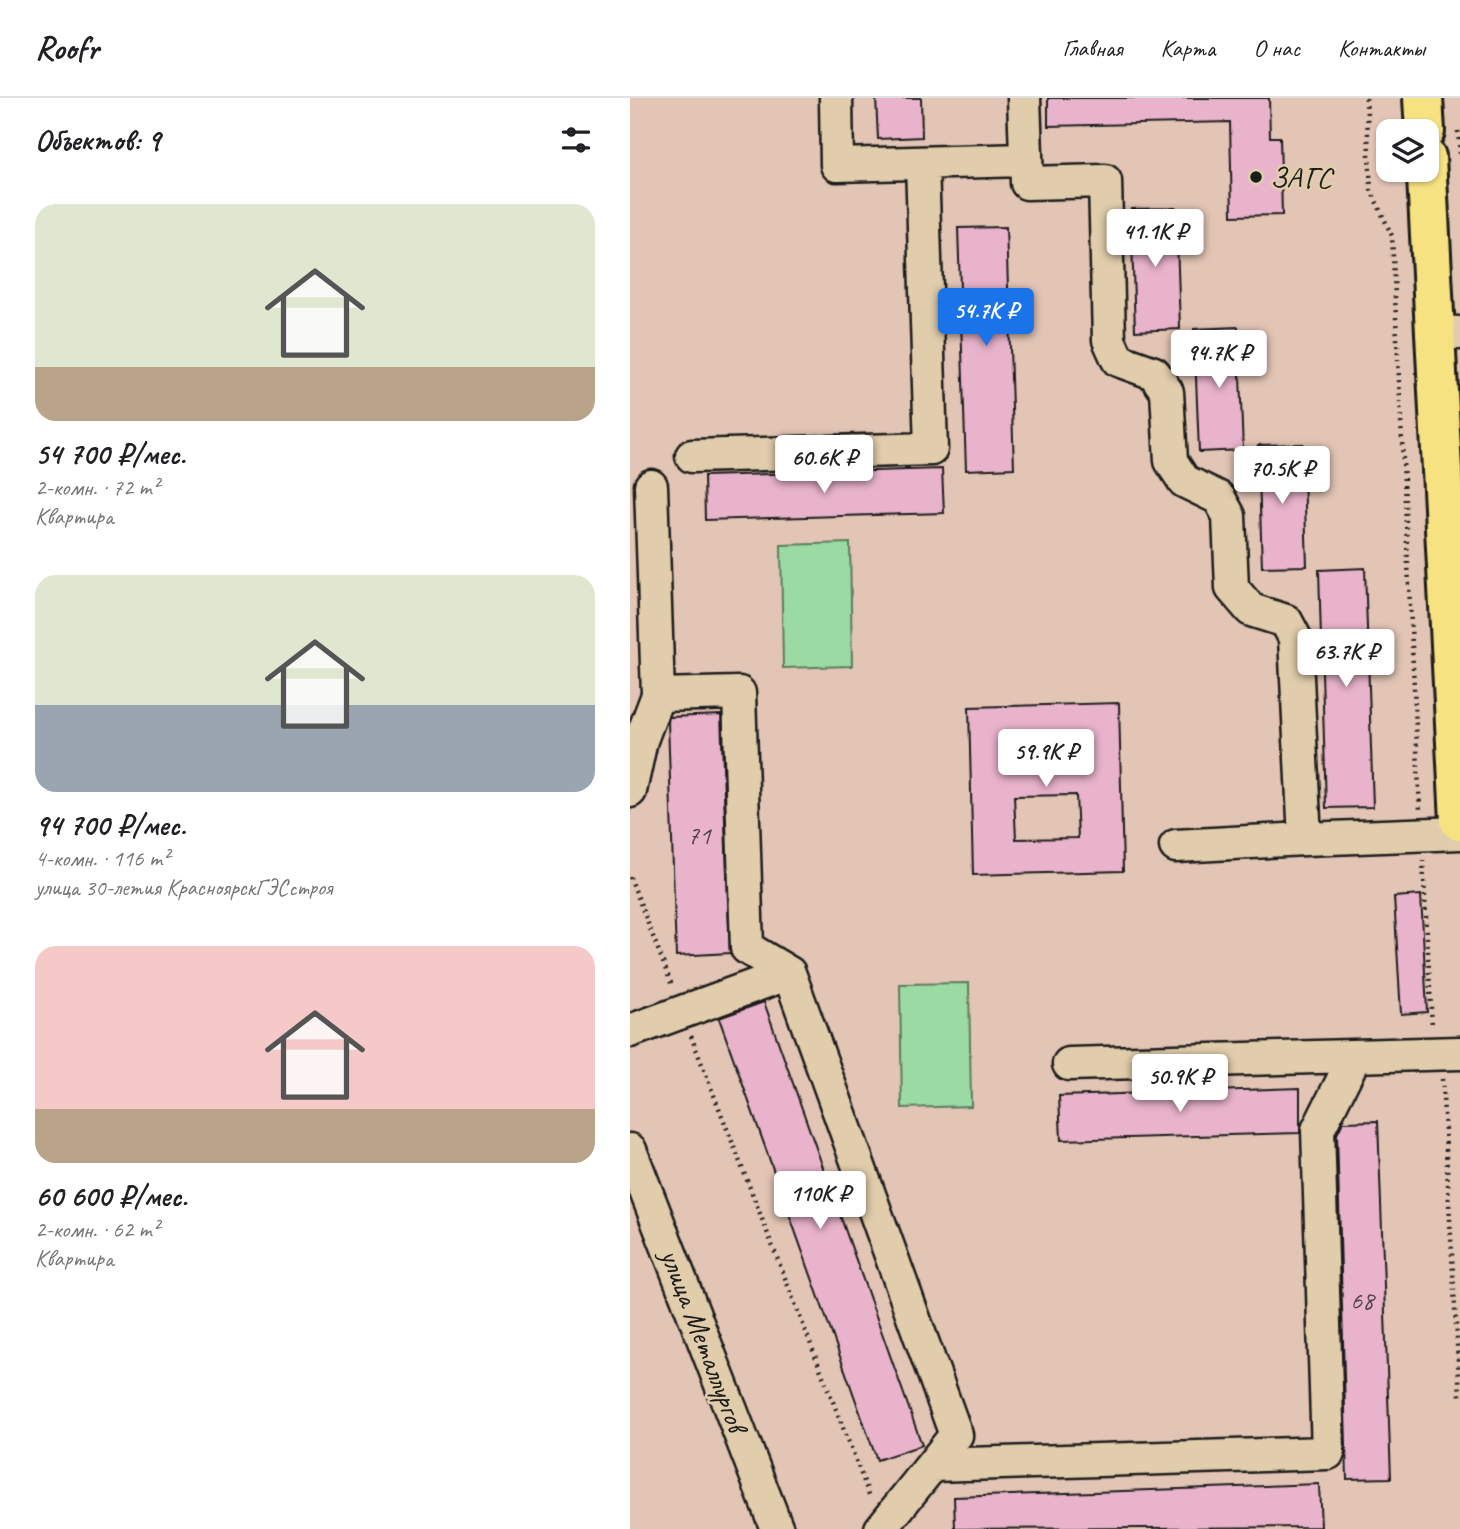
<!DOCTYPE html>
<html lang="ru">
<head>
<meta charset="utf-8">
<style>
	body { margin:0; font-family:Caveat,sans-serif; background:#f6f6f6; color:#202124; height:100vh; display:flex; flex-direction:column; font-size:26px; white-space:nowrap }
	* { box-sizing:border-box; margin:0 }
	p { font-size:23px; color:#757577 }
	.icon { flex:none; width:38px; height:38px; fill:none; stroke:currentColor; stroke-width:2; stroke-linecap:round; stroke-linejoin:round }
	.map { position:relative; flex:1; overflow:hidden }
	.drawer { display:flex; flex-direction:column; background:#fff; width:630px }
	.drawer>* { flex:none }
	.controls { position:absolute; left:746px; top:21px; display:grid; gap:14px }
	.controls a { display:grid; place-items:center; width:63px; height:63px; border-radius:14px; background:#fff; box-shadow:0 2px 5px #0004; font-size:35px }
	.price { position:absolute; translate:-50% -60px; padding:0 16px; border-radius:7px; background:#fff; color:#222; font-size:23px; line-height:46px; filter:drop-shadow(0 2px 4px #0008) }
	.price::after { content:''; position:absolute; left:50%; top:42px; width:21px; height:16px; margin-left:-10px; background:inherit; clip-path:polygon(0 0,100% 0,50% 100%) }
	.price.selected { background:#1a73e8; color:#fff }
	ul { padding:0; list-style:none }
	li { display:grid; align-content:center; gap:14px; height:371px; padding:0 35px }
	li span { display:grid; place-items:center; height:217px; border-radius:21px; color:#555 }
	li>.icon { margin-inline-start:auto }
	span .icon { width:126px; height:126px; fill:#fffc; stroke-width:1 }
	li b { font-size:30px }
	h2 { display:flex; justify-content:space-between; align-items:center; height:84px; padding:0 35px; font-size:30px }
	header { display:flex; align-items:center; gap:42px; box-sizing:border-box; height:98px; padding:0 35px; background:#fff; border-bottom:2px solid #e0e0e0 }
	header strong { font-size:33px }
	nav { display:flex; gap:38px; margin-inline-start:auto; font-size:24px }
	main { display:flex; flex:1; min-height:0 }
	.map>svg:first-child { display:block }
	.green { fill:#9cdaa3; stroke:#5c7b60; stroke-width:2 }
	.building { fill:#e9b3cc; stroke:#1c1c1c; stroke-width:2; fill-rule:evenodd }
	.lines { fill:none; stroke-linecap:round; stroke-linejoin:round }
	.minor-casing { stroke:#1c1c1c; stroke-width:37 }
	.major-casing { stroke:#1c1c1c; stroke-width:44 }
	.path { stroke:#1c1c1c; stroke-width:4.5; stroke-dasharray:2 5; stroke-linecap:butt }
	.minor { stroke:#e1cdab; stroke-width:32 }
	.major { stroke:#f7e281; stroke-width:38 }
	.poi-dot { fill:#1c1c1c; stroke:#e1cdab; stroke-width:2.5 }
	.labels { text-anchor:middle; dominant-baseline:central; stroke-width:5; stroke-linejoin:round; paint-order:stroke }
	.number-label { font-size:26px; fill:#4f4248 }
	.poi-label { font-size:30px; fill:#1c1c1c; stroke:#e1cdab; text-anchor:start }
	.street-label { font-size:30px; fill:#1c1c1c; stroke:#e1cdab }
</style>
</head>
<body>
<header>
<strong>Roofr</strong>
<nav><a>Главная</a><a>Карта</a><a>О нас</a><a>Контакты</a></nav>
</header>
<main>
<section class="drawer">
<h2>Объектов: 9<svg class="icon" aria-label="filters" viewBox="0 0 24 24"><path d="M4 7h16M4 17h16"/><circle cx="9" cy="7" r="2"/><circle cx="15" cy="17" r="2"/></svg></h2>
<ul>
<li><span style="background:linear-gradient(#dfe7d0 75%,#b9a48a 0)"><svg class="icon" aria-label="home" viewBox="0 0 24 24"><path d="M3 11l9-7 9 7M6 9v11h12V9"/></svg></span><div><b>54 700 ₽/мес.</b><p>2-комн. · 72 m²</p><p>Квартира</p></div></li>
<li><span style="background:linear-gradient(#dfe7d0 60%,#9aa5b1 0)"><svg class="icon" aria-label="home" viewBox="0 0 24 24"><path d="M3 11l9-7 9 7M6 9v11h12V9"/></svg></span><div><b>94 700 ₽/мес.</b><p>4-комн. · 116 m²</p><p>улица 30-летия КрасноярскГЭСстроя</p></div></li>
<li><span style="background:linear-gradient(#f6c9c9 75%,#b9a48a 0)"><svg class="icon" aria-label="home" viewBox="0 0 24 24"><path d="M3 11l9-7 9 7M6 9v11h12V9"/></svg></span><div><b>60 600 ₽/мес.</b><p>2-комн. · 62 m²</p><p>Квартира</p></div></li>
</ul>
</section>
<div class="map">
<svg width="830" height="1431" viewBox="0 0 830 1431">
	<rect width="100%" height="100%" fill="#e3c5b5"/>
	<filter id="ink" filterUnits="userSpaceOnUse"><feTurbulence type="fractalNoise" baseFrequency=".0143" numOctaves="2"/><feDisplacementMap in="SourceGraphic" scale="14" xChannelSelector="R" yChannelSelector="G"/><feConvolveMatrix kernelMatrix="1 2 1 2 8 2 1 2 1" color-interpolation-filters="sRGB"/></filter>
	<g filter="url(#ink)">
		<path class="green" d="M 220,445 L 222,568 L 153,570 L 151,447 Z
			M 339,885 L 341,1008 L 272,1010 L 270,886 Z"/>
		<path class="building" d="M 246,0 L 291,0 L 292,39 L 248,41 Z
			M 418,0 L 639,0 L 640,39 L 650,39 L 652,117 L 602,118 L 600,24 L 418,28 Z
			M 546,110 L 550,231 L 505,233 L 501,111 Z
			M 376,129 L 384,370 L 336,372 L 328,130 Z
			M 608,229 L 613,352 L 569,354 L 564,231 Z
			M 673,346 L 677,468 L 632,469 L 628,347 Z
			M 312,371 L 314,415 L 75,422 L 74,378 Z
			M 735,470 L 743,709 L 696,710 L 689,472 Z
			M 489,605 L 493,773 L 343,777 L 339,609 ZM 446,697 L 448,740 L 386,741 L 384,698 Z
			M 91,617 L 100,855 L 46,858 L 38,624 L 39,619 Z
			M 791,797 L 797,914 L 771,916 L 764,799 Z
			M 134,904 L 292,1347 L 247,1362 L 89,920 Z
			M 670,990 L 670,1035 L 431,1042 L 429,998 Z
			M 748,1023 L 761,1380 L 717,1381 L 707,1036 L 713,1024 Z
			M 689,1386 L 691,1429 L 325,1431 L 324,1399 Z"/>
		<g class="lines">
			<g class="minor-casing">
				<path id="minor" d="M 206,0 L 207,67 L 396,62
					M 394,0 L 397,85 L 475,83 L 479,242 L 488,262 L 524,275 L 537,294 L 541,363 L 554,383 L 589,400 L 599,418 L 602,490 L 621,512 L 656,523 L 665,540 L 675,741 L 830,735
					M 805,234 L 830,235
					M 62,358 L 301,351 L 292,65
					M 28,597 L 109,595 L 117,850 L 159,875 L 326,1337 L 251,1431
					M 0,693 L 11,642 L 28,597 L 21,388
					M 546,748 L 675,741
					M 0,933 L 159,875
					M 439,966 L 830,955
					M 0,1052 L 147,1431
					M 302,1367 L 698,1355 L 688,1032 L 725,958"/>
			</g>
			<g class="major-casing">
				<path id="major" d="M 793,0 L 795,33
					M 796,59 L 830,723"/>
			</g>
			<path class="path" d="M 736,0 L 741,92 L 762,138 L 790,712
				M 828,33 L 830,56
				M 793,762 L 802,928
				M 0,779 L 43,890
				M 61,938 L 240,1399
				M 812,981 L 830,1298"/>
			<use href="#minor" class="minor"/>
			<use href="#major" class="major"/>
		</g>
	</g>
	<circle class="poi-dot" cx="626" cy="79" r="7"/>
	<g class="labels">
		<g class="number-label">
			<text x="69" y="737">71</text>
			<text x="732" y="1202">68</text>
		</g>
		<g class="poi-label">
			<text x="640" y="79">ЗАГС</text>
		</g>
		<g class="street-label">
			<text transform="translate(74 1242) rotate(69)">улица Металлургов</text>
		</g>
	</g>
</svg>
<div class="controls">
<a><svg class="icon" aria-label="layers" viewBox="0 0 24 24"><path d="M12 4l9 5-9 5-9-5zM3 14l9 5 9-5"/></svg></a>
</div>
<b class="price" style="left:525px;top:171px">41.1K ₽</b>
<b class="price selected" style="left:356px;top:250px">54.7K ₽</b>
<b class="price" style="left:589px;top:292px">94.7K ₽</b>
<b class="price" style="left:194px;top:397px">60.6K ₽</b>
<b class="price" style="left:652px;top:408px">70.5K ₽</b>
<b class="price" style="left:716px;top:591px">63.7K ₽</b>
<b class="price" style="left:416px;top:691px">59.9K ₽</b>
<b class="price" style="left:550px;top:1016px">50.9K ₽</b>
<b class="price" style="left:190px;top:1133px">110K ₽</b>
</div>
</main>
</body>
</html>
